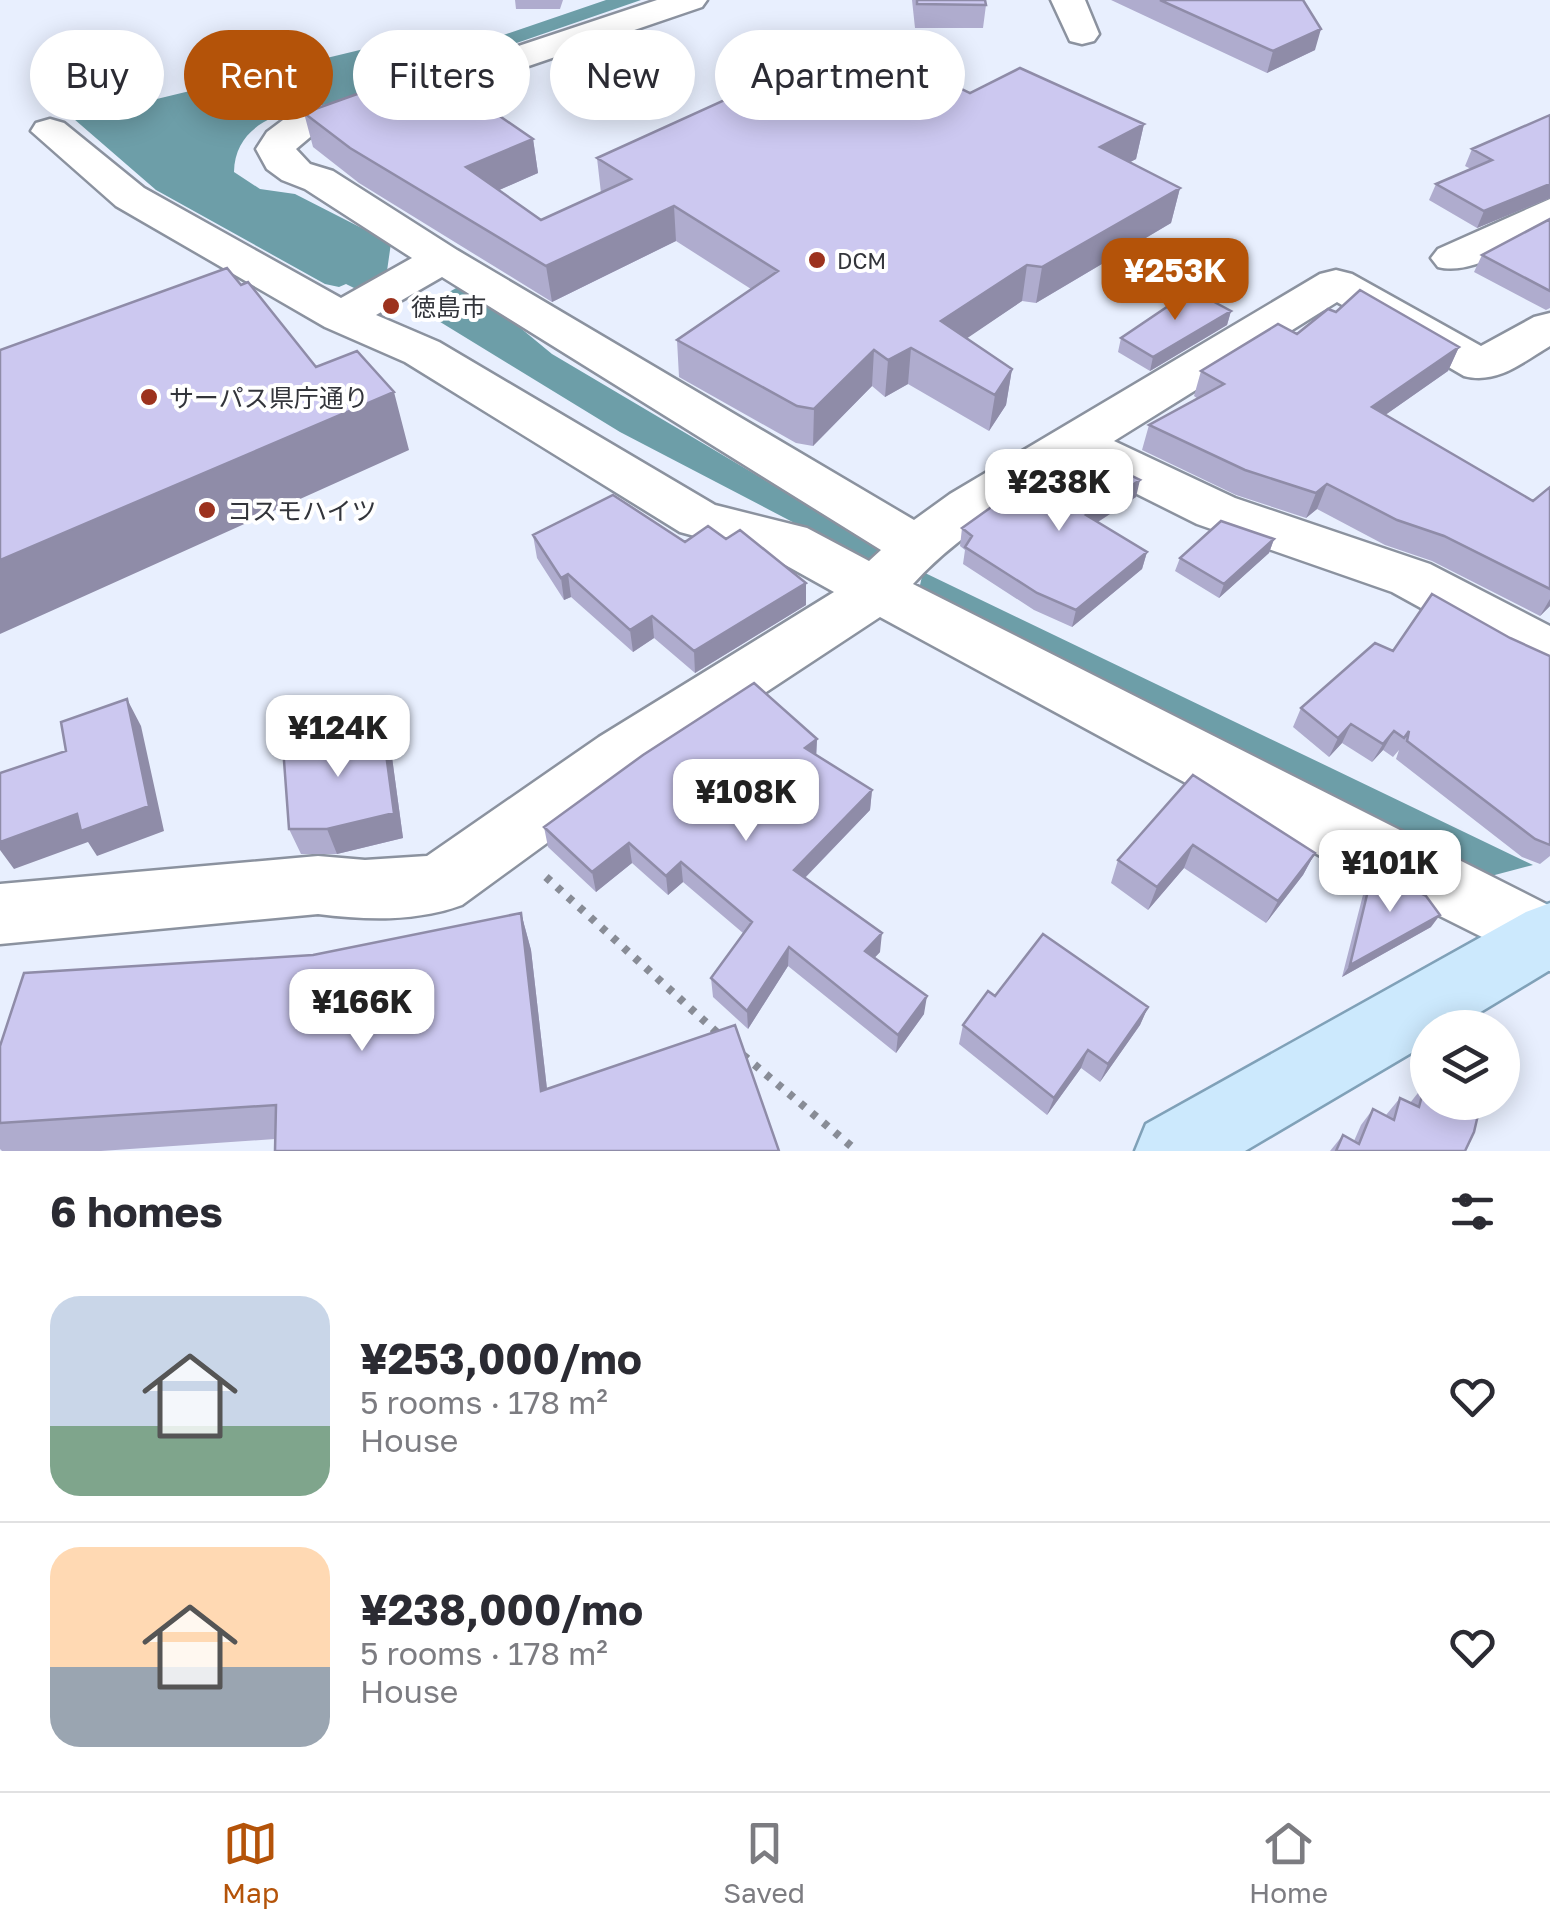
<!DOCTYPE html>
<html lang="en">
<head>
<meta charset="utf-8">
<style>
	body { margin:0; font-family:"Golos Text","Noto Sans JP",sans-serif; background:#f7f7f7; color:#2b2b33; height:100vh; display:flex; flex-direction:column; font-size:38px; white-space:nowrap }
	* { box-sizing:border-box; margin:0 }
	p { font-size:32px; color:#7c7c81 }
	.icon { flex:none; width:55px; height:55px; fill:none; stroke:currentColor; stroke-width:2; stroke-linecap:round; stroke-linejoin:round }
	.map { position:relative; height:1151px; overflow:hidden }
	.details { display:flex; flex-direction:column; background:#fff; flex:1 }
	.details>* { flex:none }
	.guide { position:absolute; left:30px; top:30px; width:1000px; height:90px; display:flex; gap:20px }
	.fabs { position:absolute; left:1410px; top:1010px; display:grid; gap:20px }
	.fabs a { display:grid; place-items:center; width:110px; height:110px; border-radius:50%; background:#fff; box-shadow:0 5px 25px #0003; font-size:50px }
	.price { position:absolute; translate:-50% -85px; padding:0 22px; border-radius:20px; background:#fff; color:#222; font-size:32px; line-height:65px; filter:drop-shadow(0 2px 5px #0008) }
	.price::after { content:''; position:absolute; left:50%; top:60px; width:30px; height:22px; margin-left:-15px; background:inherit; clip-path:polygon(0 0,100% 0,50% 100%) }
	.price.current { background:#b45309; color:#fff }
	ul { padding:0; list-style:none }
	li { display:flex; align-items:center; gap:30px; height:250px; padding:0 50px }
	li+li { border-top:2px solid #e1e1e2 }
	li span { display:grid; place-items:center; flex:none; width:280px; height:200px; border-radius:30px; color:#555 }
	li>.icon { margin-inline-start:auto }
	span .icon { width:120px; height:120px; fill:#fffc; stroke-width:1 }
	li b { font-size:42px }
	h2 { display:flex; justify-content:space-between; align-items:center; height:120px; padding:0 50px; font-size:42px }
	.chip { padding:0 35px; border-radius:45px; background:#fff; box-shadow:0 5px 25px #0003; font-size:35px; line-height:90px }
	.chip.current { background:#b45309; color:#fff }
	.menu { display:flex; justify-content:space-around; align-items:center; height:140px; border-top:2px solid #e1e1e2; background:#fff; font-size:28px; color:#7c7c81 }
	.menu a { display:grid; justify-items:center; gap:5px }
	.menu .current { color:#b45309 }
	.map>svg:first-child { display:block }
	.water { fill:#6d9ea8 }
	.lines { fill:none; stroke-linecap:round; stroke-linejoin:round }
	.stream { fill:#6d9ea8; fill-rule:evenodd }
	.minor-casing { stroke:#8b929f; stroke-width:5 }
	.major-casing { stroke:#80a1b8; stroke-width:5 }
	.path { stroke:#888c96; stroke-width:8; stroke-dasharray:6 9; stroke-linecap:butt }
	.minor { fill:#fff; fill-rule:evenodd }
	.major { fill:#cce9fd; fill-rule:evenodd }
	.wall { fill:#afacce }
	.shaded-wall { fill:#8f8ca8 }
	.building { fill:#ccc8f0; stroke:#8f8ca8; stroke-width:2.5 }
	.poi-dot { fill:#9c321e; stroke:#fff; stroke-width:4 }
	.labels { text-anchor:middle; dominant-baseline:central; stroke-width:8; stroke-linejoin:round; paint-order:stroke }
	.far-poi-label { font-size:22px; fill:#33353b; stroke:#fff; text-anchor:start }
	.poi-label { font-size:25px; fill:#33353b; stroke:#fff; text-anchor:start }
</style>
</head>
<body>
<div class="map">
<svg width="1550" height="1151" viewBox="0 0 1550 1151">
	<rect width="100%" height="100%" fill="#e8effe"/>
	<path class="water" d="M 606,0 L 641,0 L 344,103 C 299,106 235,116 234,172 L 260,189 L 295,194 L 391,243 L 387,271 L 356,289 L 346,284 L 339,287 L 325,284 L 156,190 L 74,119 L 393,42 L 411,59 L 430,60 Z
		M 458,287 L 518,326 L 552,354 L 888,553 L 875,565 L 620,432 L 419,309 Z
		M 923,572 L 1533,865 L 1491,876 L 918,594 Z"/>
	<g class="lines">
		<path class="stream" d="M 397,283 L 450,311 L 452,314 L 446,318 L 442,317 L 393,290 L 393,284 Z"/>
		<g class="minor-casing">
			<path id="minor" d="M 657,0 L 707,0 L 702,7 L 379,117 L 315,133 L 296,149 L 310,164 L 333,171 L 457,250 L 914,520 L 950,494 L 1320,274 L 1336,270 L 1352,274 L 1481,346 L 1534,317 L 1550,313 L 1550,346 C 1523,362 1497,385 1464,376 L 1337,302 L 1114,441 L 1235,498 L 1430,564 L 1550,626 L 1550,674 L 1530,668 L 1392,592 L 1197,524 L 1077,464 C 1019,500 959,533 913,584 L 1550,906 L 1550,971 L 1326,859 L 880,617 L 643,773 L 462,905 C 416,922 366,920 318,914 L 0,944 L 0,884 L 318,856 L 365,860 L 427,856 L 599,737 L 834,592 L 771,557 L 680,532 L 405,362 L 325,327 L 116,206 L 31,131 L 36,123 L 50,119 L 64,123 L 144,188 L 341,298 L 412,258 L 305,189 L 282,180 L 267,169 L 256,149 L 267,132 L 287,117 L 353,101 ZM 442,277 L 881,550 L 869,561 L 807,528 L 715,505 L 439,342 L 376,315 Z
				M 1051,0 L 1085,0 L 1099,34 L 1094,41 L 1082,44 L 1070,41 Z
				M 1550,199 L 1550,227 C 1518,243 1474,276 1438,267 L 1431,258 L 1438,249 Z"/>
		</g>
		<g class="major-casing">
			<path id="major" d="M 1550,903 L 1550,970 L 1454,1028 L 1428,1028 L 1428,1043 L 1245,1151 L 1135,1151 L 1146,1124 L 1526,912 Z"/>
		</g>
		<path class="path" d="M 546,877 L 722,1037
			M 743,1055 L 857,1151"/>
		<use href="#minor" class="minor"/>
		<use href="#major" class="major"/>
	</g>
	<path class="wall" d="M 515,0 L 563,0 L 560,9 L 516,9 Z
		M 912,0 L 985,0 L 986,5 L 983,28 L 915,28 Z
		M 1111,0 L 1303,0 L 1315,50 L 1267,73 Z
		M 970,93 L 1144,124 L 1136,159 L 1130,162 L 1180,188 L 1171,223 L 1036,303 L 1022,301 L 966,338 L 1012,369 L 1006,405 L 989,431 L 908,384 L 885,397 L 872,386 L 813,446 L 796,443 L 679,377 L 677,340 L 751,289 L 676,241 L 552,302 L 359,183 L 313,147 L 304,113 L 533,139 L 538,173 L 499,190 L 541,220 L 601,193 L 597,158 Z
		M 1550,115 L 1550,198 L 1477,228 L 1429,200 L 1436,184 L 1471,169 L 1465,166 L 1472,149 Z
		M 1550,219 L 1550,308 L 1546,310 L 1474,272 L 1482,255 Z
		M 1231,311 L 1227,325 L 1150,371 L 1118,352 L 1121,338 Z
		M 1336,312 L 1459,347 L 1448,371 L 1385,415 L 1533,501 L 1550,487 L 1550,606 L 1540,616 L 1432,561 L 1385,545 L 1317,509 L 1306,518 L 1236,495 L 1142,450 L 1149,425 L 1198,399 L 1194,396 L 1201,371 L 1297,334 Z
		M 1136,497 L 1098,522 L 1147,552 L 1142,569 L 1072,627 L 1034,610 L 963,564 L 965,550 L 960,546 L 962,528 L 1007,511 Z
		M 533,535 L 685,542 L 806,605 L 695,673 L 654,638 L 633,652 L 571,597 L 564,600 L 537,558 Z
		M 1274,539 L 1269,553 L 1219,598 L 1175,571 L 1180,558 Z
		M 1510,638 L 1550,656 L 1550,856 L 1540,864 L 1522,857 L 1396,759 L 1399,750 L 1393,757 L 1383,750 L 1372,762 L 1342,743 L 1329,757 L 1293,727 L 1301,708 L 1393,651 Z
		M 382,724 L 391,750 L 403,838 L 337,854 L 301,854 L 289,829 Z
		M 817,739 L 816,755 L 872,790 L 870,810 L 805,878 L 880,952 L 874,958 L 924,1014 L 896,1053 L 788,966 L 748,1029 L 713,997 L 711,978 L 743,933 L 683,882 L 668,895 L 632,863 L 596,892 L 548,847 L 544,827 Z
		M 1193,775 L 1315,853 L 1303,875 L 1266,923 L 1184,868 L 1148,910 L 1111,883 L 1118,860 Z
		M 1373,870 L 1431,927 L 1342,977 L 1366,883 Z
		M 521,913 L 531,950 L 547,1089 L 779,1151 L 275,1139 L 101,1151 L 2,1151 L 0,1149 L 0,1046 L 313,955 Z
		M 995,996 L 1148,1007 L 1140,1025 L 1100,1082 L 1081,1068 L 1047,1115 L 959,1044 L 963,1025 Z
		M 1425,1084 L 1465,1151 L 1330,1151 L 1343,1135 L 1354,1141 L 1361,1125 L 1373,1109 L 1386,1115 L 1400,1098 L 1410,1103 Z"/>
	<path class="shaded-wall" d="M 1321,29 L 1315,50 L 1267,73 L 1273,51 Z
		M 1144,124 L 1136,159 L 1093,182 L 1100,147 Z
		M 533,139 L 538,173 L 472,202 L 466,167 Z
		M 1550,184 L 1550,198 L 1477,228 L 1484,211 Z
		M 1180,188 L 1171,223 L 1036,303 L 1042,267 Z
		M 674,206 L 676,241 L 552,302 L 546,266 Z
		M 1027,265 L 1022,301 L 938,358 L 941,321 Z
		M 1231,311 L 1227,325 L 1150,371 L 1153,357 Z
		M 1459,347 L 1448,371 L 1361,432 L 1372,407 Z
		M 911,348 L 908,384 L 885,397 L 888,360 Z
		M 874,350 L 872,386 L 813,446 L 814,409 Z
		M 1012,369 L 1006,405 L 989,431 L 995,395 Z
		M 394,392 L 409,450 L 0,634 L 0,560 Z
		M 1140,480 L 1136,497 L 1082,532 L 1086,515 Z
		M 1327,484 L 1317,509 L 1306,518 L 1316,493 Z
		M 1274,539 L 1269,553 L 1219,598 L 1224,584 Z
		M 1147,552 L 1142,569 L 1072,627 L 1076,610 Z
		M 568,574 L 571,597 L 564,600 L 561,578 Z
		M 806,583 L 806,605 L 695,673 L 694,651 Z
		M 1550,599 L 1550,606 L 1540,616 Z
		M 652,616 L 654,638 L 633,652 L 630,630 Z
		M 127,699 L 141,726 L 164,831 L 97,856 L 88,842 L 14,869 L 0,850 L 0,842 L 77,814 Z
		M 382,724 L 391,750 L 403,838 L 337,854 L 327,829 Z
		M 1351,724 L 1342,743 L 1329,757 L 1338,738 Z
		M 1394,731 L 1383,750 L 1372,762 L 1383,744 Z
		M 817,739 L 816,760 L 805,748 Z
		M 872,790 L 870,810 L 793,890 L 794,870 Z
		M 629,843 L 632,863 L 596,892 L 592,872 Z
		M 1193,845 L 1184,868 L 1148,910 L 1157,887 Z
		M 1315,853 L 1303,875 L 1266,923 L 1278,901 Z
		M 681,862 L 683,882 L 668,895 L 666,876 Z
		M 521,913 L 531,950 L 551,1124 L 541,1091 Z
		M 1440,915 L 1431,927 L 1342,977 L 1350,965 Z
		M 882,933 L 880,952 L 863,970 L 865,951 Z
		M 789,947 L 788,966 L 748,1029 L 747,1011 Z
		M 927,996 L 924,1014 L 896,1053 L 898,1035 Z
		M 1148,1007 L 1140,1025 L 1100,1082 L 1108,1064 Z
		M 1088,1050 L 1081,1068 L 1047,1115 L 1054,1098 Z"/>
	<path class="building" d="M 917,0 L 985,0 L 986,5 L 917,4 Z
		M 1160,0 L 1303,0 L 1321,29 L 1273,51 Z
		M 859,39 L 970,93 L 1020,68 L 1144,124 L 1100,147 L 1180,188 L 1042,267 L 1027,265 L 941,321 L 1012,369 L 995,395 L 911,348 L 888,360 L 874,350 L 814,409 L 797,406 L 677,340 L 778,271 L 674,206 L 546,266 L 350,148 L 304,113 L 430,68 L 533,139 L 466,167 L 541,220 L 631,179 L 597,158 Z
		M 1550,115 L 1550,184 L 1484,211 L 1436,184 L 1492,160 L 1472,149 Z
		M 1550,219 L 1550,291 L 1482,255 Z
		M 227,268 L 241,285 L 248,282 L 316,367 L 357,351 L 394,392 L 0,560 L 0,350 Z
		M 1192,290 L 1231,311 L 1153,357 L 1121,338 Z
		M 1360,290 L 1459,347 L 1372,407 L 1533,501 L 1550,487 L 1550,589 L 1444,536 L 1397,520 L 1327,484 L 1316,493 L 1245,470 L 1149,425 L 1224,384 L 1201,371 L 1278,324 L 1297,334 L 1328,309 L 1336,312 Z
		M 1081,451 L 1140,480 L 1086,515 L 1147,552 L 1076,610 L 1037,593 L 965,547 L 972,536 L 962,528 L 997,503 L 1007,511 Z
		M 613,495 L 685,542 L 708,526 L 726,539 L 740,530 L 806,583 L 694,651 L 652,616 L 630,630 L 568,574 L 561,578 L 533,535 Z
		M 1221,521 L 1274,539 L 1224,584 L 1180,558 Z
		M 1432,594 L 1510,638 L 1550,656 L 1550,845 L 1535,839 L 1407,741 L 1409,731 L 1404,738 L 1394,731 L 1383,744 L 1351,724 L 1338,738 L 1301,708 L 1375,643 L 1393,651 Z
		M 754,683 L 817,739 L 805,748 L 872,790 L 794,870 L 882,933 L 865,951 L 927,996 L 898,1035 L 789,947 L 747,1011 L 711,978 L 752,922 L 681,862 L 666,876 L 629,843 L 592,872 L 544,827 L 643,755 Z
		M 127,699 L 149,806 L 81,831 L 77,814 L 0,842 L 0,773 L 66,751 L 61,722 Z
		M 382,724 L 394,813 L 327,829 L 289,829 L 283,747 Z
		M 1193,775 L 1315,853 L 1278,901 L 1193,845 L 1157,887 L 1118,860 Z
		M 1373,870 L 1426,896 L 1440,915 L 1350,965 Z
		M 521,913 L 541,1091 L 735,1025 L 779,1151 L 275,1151 L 276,1105 L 0,1123 L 0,1046 L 24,973 L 313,955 Z
		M 1043,934 L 1148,1007 L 1108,1064 L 1088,1050 L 1054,1098 L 963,1025 L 988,991 L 995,996 Z
		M 1428,1083 L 1428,1102 L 1481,1102 L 1474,1132 L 1465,1151 L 1336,1151 L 1343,1135 L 1359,1144 L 1373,1109 L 1394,1120 L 1400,1098 L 1419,1107 L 1425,1084 Z"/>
	<g class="poi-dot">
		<circle cx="817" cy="260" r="10"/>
		<circle cx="391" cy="306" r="10"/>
		<circle cx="149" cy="397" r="10"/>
		<circle cx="207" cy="510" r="10"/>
	</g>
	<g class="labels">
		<g class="far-poi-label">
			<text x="837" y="260">DCM</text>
		</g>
		<g class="poi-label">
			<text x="411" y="306">徳島市</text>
			<text x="169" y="397">サーパス県庁通り</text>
			<text x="227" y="510">コスモハイツ</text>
		</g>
	</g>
</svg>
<div class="fabs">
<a><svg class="icon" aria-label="layers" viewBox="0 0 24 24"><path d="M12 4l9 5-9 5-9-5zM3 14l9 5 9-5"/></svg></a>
</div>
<b class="price current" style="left:1175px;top:323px">¥253K</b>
<b class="price" style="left:1059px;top:534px">¥238K</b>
<b class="price" style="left:338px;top:780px">¥124K</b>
<b class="price" style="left:746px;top:844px">¥108K</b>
<b class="price" style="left:1390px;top:915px">¥101K</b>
<b class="price" style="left:362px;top:1054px">¥166K</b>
<div class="guide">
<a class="chip">Buy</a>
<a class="chip current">Rent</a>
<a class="chip">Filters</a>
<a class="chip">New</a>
<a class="chip">Apartment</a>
</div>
</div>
<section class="details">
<h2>6 homes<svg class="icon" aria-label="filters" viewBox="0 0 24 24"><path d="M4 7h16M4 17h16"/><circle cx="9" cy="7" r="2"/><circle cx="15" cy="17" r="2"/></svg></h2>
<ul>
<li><span style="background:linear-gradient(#c9d6e8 65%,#7fa58c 0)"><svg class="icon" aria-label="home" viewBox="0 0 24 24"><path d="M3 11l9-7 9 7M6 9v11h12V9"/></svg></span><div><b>¥253,000/mo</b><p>5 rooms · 178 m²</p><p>House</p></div><svg class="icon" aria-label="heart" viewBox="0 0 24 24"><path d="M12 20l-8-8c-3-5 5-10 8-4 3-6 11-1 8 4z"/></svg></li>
<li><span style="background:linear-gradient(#ffd9b3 60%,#9aa5b1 0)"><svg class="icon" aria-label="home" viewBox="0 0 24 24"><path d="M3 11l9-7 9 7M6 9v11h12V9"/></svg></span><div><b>¥238,000/mo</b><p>5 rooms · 178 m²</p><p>House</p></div><svg class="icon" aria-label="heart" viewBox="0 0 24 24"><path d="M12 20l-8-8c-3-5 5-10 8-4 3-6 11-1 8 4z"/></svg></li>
</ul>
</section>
<nav class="menu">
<a class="current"><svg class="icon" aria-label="map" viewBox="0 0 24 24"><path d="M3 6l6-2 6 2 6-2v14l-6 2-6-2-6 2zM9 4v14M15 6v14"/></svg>Map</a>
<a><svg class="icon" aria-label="saved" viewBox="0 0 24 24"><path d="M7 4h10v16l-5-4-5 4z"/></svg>Saved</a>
<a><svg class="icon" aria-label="home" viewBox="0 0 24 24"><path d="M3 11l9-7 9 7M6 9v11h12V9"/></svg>Home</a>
</nav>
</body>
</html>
